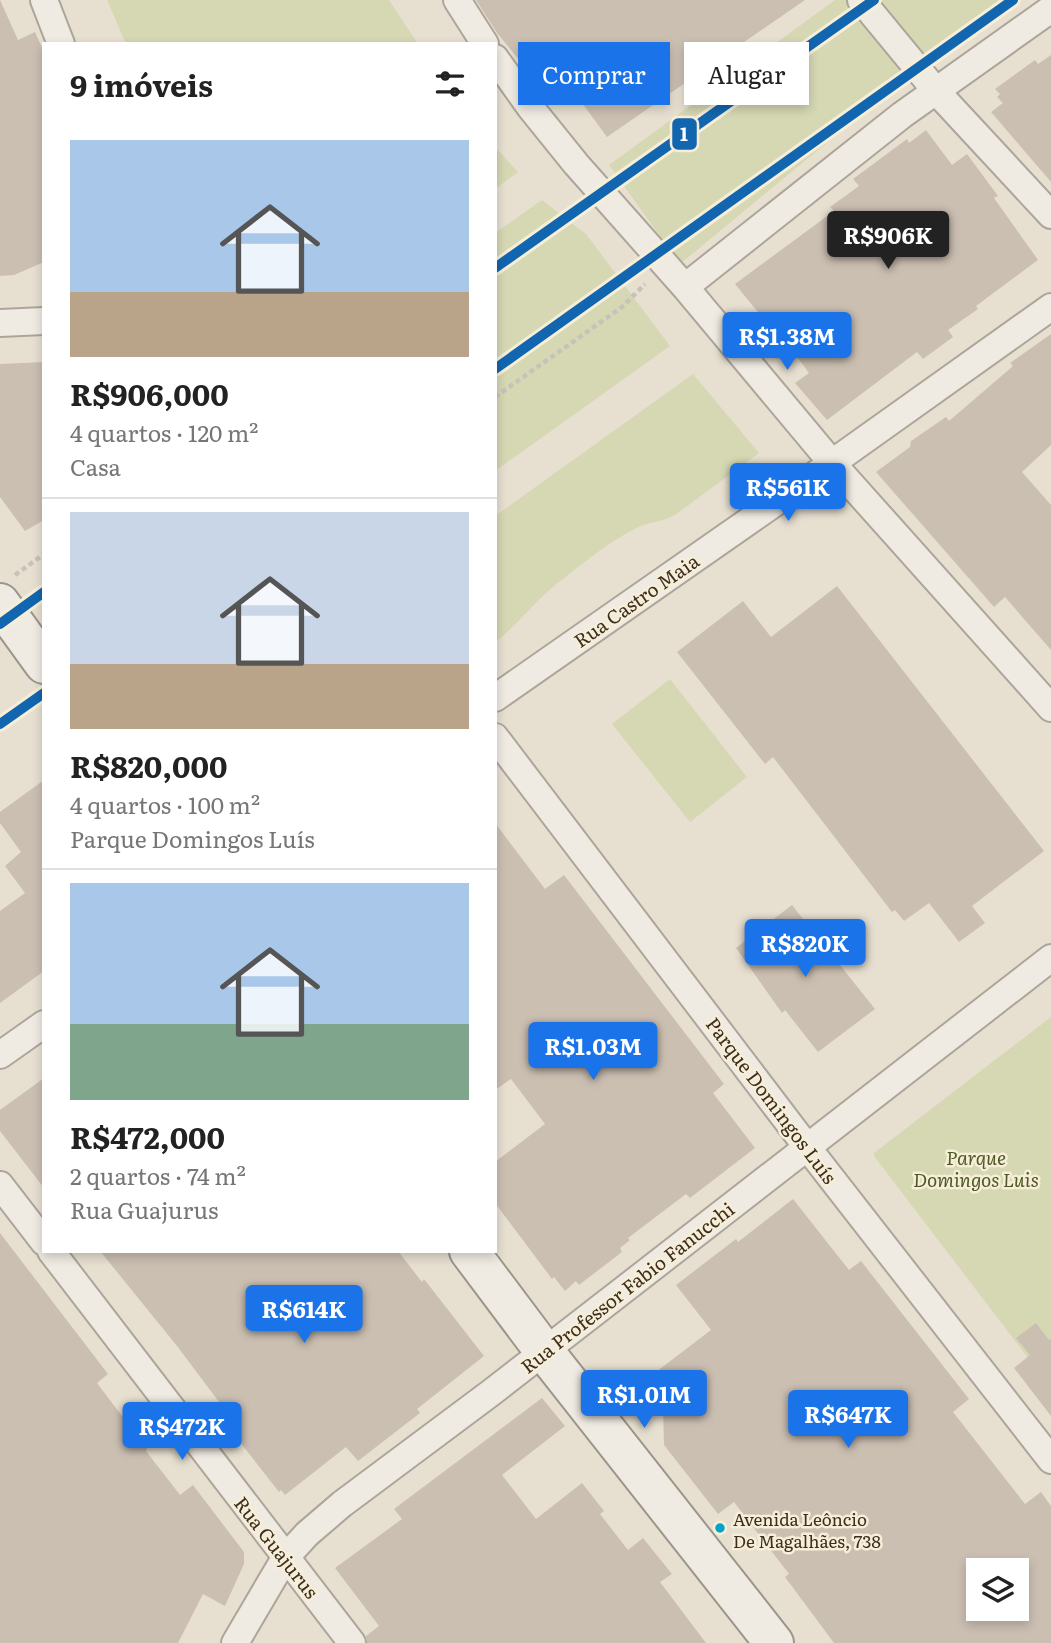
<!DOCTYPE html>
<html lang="pt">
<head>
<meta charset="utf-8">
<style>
	body { margin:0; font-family:Literata,serif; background:#f6f6f6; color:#222; height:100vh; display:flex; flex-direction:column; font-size:26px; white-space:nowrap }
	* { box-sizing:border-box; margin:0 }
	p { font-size:23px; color:#767676 }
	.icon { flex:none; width:38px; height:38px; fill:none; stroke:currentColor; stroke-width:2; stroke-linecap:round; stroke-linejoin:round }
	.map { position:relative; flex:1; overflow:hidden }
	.drawer { position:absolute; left:42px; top:42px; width:455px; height:1211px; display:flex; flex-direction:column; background:#fff; border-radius:0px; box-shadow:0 4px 10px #0003 }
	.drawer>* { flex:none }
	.guide { position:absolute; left:518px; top:42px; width:427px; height:63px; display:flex; gap:14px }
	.controls { position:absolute; left:966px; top:1558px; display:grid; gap:14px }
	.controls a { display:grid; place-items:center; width:63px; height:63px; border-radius:0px; background:#fff; box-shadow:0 4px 10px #0003; font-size:35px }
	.price { position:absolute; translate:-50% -60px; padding:0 16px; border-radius:7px; background:#1a73e8; color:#fff; font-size:23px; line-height:46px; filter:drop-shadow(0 2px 4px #0008) }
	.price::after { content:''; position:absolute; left:50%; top:42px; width:21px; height:16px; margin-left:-10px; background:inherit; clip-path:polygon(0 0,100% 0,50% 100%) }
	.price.current { background:#222; color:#fff }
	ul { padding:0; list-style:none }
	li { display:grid; align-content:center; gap:14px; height:371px; padding:0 28px }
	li+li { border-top:2px solid #e0e0e0 }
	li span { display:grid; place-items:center; height:217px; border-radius:0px; color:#555 }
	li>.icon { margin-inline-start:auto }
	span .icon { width:126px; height:126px; fill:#fffc; stroke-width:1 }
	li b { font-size:30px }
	h2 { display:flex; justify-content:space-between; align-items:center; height:84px; padding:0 28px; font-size:30px }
	.tag { padding:0 24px; border-radius:0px; background:#fff; box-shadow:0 4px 10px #0003; font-size:24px; line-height:63px }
	.tag.current { background:#1a73e8; color:#fff }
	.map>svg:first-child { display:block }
	.green { fill:#d6d7b3 }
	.building { fill:#cbbfb2; fill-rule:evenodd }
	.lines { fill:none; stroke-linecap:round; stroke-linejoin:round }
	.minor-casing { stroke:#ada599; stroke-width:30 }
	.secondary-casing { stroke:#9c958a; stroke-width:42 }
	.path { stroke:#c8c2b9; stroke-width:4.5; stroke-dasharray:5 3.5; stroke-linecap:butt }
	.minor { stroke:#efebe3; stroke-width:26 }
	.secondary { stroke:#efebe3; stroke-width:38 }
	.metro-1-casing { stroke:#f7eed8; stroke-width:16 }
	.metro-1 { stroke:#1266af; stroke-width:10 }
	.bus-dot { fill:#03a3c5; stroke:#f7eed8; stroke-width:2.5 }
	.labels { text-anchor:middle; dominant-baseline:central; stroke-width:5; stroke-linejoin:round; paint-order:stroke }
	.bus-label { font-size:17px; fill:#3d2e20; stroke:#f7eed8; text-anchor:start }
	.street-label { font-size:19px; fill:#3d2e20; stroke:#f7eed8 }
	.park-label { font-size:19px; font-style:italic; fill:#4d5a26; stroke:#f7eed8 }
	.line-badge { stroke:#f7eed8; stroke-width:2.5 }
	.badge-label { font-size:19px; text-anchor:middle; font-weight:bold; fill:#fff }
</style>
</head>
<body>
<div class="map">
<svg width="1051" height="1643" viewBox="0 0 1051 1643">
	<rect width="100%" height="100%" fill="#e7e0d1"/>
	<path class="green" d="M 107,0 L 389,0 L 418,44 L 126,44 Z
		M 835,0 L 1014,0 L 882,97 L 680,264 L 609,165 Z
		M 495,147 L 518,172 L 495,189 Z
		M 542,200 L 586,234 L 670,346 L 495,471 L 495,233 Z
		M 693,374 L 759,453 L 675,515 C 662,522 648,522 634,529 C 606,544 579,566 554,586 C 533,603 517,626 495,642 L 495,516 Z
		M 670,679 L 747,777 L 690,822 L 612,724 Z
		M 1051,1017 L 1051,1388 L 874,1156 L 874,1153 Z"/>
	<path class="building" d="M 0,0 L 18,40 L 35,32 L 44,52 L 44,262 L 14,275 L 0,276 Z
		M 476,0 L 805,0 L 607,137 L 577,96 L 569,102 L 550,76 L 540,53 L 533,57 L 531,54 L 520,61 L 497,33 Z
		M 1051,55 L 1051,182 L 991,112 L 1003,103 L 997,97 L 1000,94 L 995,89 L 1035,60 L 1038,64 Z
		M 926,130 L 952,165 L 967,154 L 998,196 L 994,198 L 1038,260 L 976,306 L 978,309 L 948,330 L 953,337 L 923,359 L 917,352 L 827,420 L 795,383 L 809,373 L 776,328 L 771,328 L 735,284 L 834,211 L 830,207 L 859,186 L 853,179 L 907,139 L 909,143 Z
		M 1051,334 L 1051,445 L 1022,472 L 1051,505 L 1051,650 L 1005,597 L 994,607 L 876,472 L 910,447 L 911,441 L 946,417 L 949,421 L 1013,366 L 1010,363 Z
		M 44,362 L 44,520 L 25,531 L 0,497 L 0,364 Z
		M 837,586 L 1044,851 L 972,906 L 985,923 L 959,942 L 929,903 L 904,921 L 895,910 L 892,912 L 773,757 L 765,764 L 677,652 L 743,601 L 771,637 Z
		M 44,780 L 44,971 L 0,1003 L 0,911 L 25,893 L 5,866 L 21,852 L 0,823 L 0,812 Z
		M 495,823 L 545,889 L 564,875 L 724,1084 L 713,1093 L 755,1148 L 690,1198 L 686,1194 L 628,1238 L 630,1240 L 620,1248 L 622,1252 L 579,1285 L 576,1281 L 565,1291 L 554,1277 L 552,1279 L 495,1203 L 495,1162 L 545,1124 L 511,1079 L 495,1090 Z
		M 792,905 L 875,1009 L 818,1052 L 785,1010 L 782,1013 L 736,948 Z
		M 44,1078 L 44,1188 L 0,1131 L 0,1110 Z
		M 793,1199 L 849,1270 L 861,1261 L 969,1399 L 953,1412 L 1025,1504 L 1041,1492 L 1051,1506 L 1051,1643 L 834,1643 L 785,1577 L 789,1574 L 734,1502 L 718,1514 L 664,1445 L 663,1405 L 620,1411 L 614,1404 L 711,1330 L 676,1285 L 736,1239 L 738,1242 ZM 978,1570 L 1017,1570 L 1017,1608 L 978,1608 Z
		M 0,1233 L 108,1374 L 97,1383 L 147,1449 L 146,1451 L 180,1495 L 193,1485 L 244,1552 L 244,1564 L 225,1606 L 203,1594 L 178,1643 L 0,1643 Z
		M 100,1251 L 398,1251 L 422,1282 L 424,1279 L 484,1356 L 417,1409 L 420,1413 L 358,1461 L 346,1447 L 285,1495 L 281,1490 L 279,1492 L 222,1419 L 228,1414 L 177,1346 Z
		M 1036,1323 L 1049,1340 L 1051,1339 L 1051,1416 L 1014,1368 L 1030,1355 L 1016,1338 Z
		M 542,1398 L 565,1426 L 502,1475 L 536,1519 L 582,1483 L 604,1511 L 600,1514 L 628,1550 L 643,1538 L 672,1574 L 660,1582 L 706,1643 L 367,1643 L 366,1636 L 379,1626 L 335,1568 L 402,1519 L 394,1509 Z"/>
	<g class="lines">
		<g class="minor-casing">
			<path id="minor" d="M 44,0 L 61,44
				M 457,0 L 485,44
				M 861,0 L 936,91 L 1051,215
				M 495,58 L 530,107 L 576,164 L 685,287 L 832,463 L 1051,708
				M 685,287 L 902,115 L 1051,9
				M 0,323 L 44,321
				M 495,698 L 832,463 L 1051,307
				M 495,737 L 807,1147 L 1051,1460
				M 0,1055 L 44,1024
				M 0,1185 L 44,1242
				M 51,1251 L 352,1643
				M 235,1643 L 285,1558 L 307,1534 L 342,1504 L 492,1392 L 1051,958"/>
		</g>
		<g class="secondary-casing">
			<path id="secondary" d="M 0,603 L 44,664
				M 469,1251 L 544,1351 L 774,1643"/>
		</g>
		<path class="path" d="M 495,397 L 622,307 L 645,284
			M 15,575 L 44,554"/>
		<use href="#minor" class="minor"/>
		<use href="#secondary" class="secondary"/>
		<g class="metro-1-casing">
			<path id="metro-1" d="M 495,268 L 874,0
				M 495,369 L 1013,0
				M 0,624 L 44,592
				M 0,724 L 44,693"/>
		</g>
		<use href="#metro-1" class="metro-1"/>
	</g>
	<circle class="bus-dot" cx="720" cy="1528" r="6"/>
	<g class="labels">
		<g class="bus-label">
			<text x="733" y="1518">Avenida Leôncio<tspan x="733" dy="22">De Magalhães, 738</tspan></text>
		</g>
		<g class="street-label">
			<text transform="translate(636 600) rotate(-35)">Rua Castro Maia</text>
			<text transform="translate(772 1100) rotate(53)">Parque Domingos Luís</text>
			<text transform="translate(627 1287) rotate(-38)">Rua Professor Fabio Fanucchi</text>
			<text transform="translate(277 1547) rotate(52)">Rua Guajurus</text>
		</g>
		<g class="park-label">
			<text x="976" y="1157">Parque<tspan x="976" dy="22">Domingos Luis</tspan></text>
		</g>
	</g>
	<rect class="line-badge" x="671" y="117" width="27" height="34" rx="7" fill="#1266af"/>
	<g class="badge-label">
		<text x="684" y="141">1</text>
	</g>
</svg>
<div class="controls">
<a><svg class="icon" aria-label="layers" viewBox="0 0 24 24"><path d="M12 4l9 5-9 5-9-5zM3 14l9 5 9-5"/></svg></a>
</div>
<b class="price current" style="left:888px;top:271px">R$906K</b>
<b class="price" style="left:787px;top:372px">R$1.38M</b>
<b class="price" style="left:788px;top:523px">R$561K</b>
<b class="price" style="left:805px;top:979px">R$820K</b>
<b class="price" style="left:593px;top:1082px">R$1.03M</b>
<b class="price" style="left:304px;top:1345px">R$614K</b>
<b class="price" style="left:644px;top:1430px">R$1.01M</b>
<b class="price" style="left:848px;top:1450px">R$647K</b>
<b class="price" style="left:182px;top:1462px">R$472K</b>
<div class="guide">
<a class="tag current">Comprar</a>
<a class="tag">Alugar</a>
</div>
<section class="drawer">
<h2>9 imóveis<svg class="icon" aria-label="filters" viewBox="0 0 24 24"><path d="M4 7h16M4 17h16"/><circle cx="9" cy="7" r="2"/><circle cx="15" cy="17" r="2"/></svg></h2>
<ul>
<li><span style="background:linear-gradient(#a9c7e8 70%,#b9a48a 0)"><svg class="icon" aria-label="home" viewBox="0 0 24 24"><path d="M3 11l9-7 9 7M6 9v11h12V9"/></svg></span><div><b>R$906,000</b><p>4 quartos · 120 m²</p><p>Casa</p></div></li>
<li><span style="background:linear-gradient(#c9d6e8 70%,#b9a48a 0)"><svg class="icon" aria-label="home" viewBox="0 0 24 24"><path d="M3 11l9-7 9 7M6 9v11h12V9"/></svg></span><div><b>R$820,000</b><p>4 quartos · 100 m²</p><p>Parque Domingos Luís</p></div></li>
<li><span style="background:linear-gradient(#a9c7e8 65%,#7fa58c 0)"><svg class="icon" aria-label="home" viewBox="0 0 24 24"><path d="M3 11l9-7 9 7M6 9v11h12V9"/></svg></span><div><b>R$472,000</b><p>2 quartos · 74 m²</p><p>Rua Guajurus</p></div></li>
</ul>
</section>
</div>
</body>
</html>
